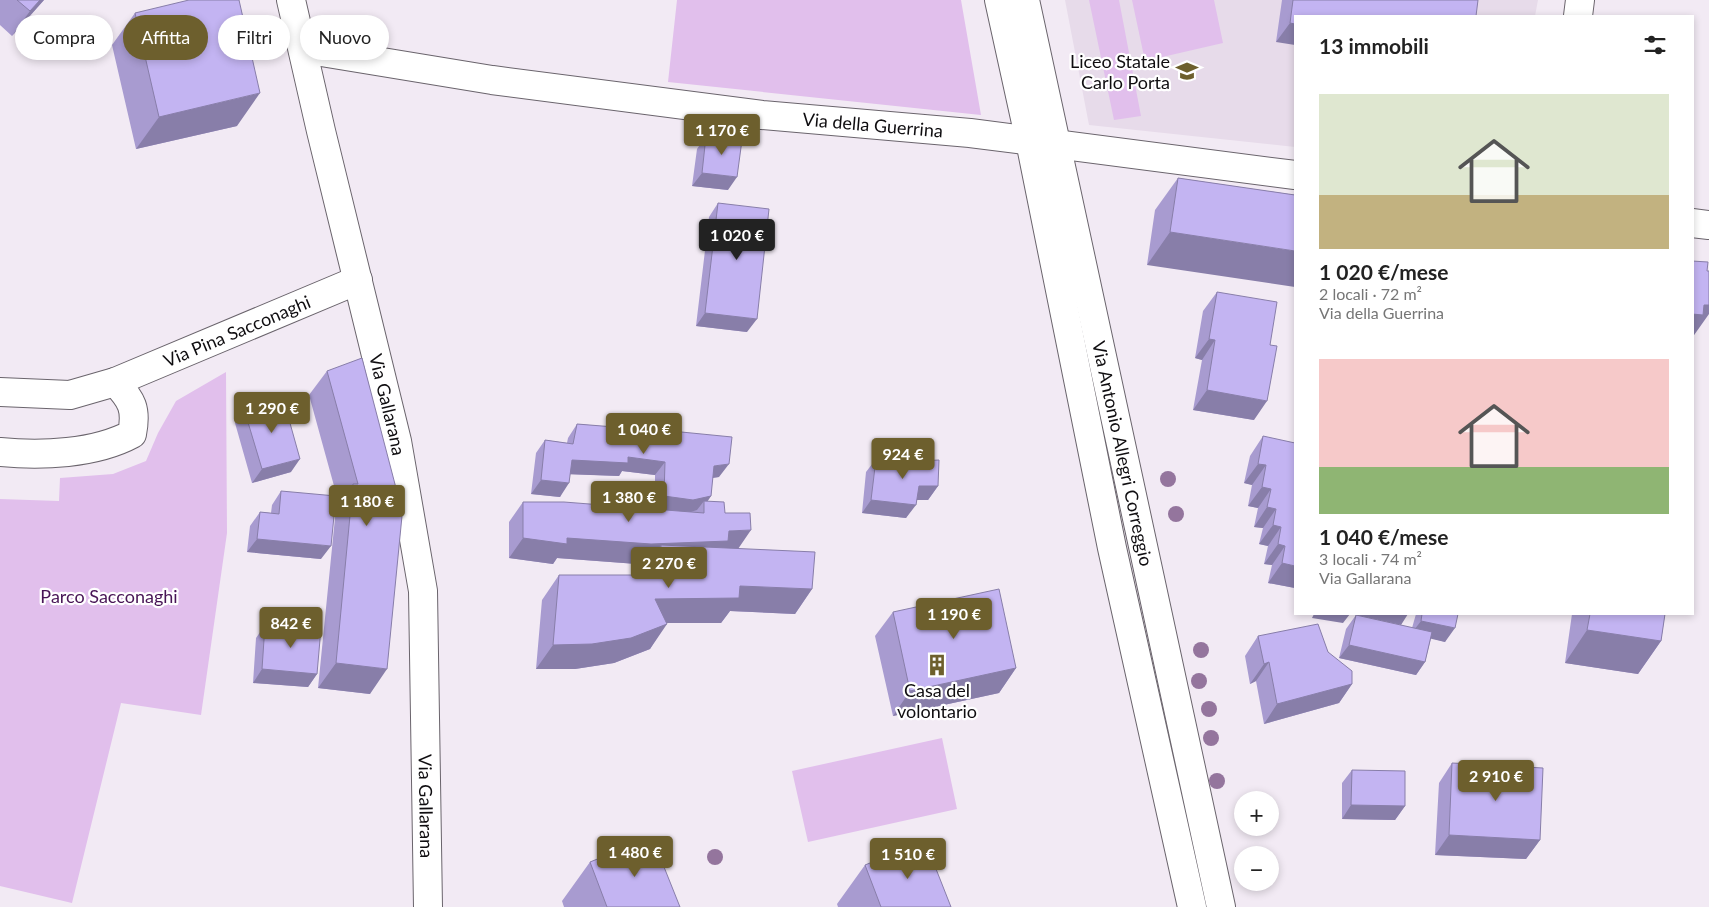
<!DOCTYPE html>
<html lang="it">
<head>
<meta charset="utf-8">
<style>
	body { margin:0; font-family:Lato,sans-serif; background:#f6f6f6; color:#222; height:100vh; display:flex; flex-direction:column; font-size:19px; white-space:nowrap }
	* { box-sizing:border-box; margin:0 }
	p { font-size:16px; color:#767676 }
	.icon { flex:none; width:28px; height:28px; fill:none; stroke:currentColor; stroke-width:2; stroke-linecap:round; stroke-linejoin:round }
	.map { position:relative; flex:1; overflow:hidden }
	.drawer { position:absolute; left:1294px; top:15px; width:400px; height:600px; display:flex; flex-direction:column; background:#fff; border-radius:0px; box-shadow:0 2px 8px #0003 }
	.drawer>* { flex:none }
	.hud { position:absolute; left:15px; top:15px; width:475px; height:45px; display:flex; gap:10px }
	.buttons { position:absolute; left:1234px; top:791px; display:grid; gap:10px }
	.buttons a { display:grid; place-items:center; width:45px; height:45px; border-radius:50%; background:#fff; box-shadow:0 2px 8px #0003; font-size:25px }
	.price { position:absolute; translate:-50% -42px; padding:0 11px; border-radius:5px; background:#6d5f2d; color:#fff; font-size:16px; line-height:32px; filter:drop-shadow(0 1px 2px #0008) }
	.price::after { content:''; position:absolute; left:50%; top:30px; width:15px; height:11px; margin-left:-8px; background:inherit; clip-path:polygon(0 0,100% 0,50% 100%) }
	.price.on { background:#222; color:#fff }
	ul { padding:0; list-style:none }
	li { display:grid; align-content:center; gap:10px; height:265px; padding:0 25px }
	li span { display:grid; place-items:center; height:155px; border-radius:0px; color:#555 }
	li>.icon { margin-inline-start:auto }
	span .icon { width:90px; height:90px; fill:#fffc; stroke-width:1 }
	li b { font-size:21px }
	h2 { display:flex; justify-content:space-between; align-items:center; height:60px; padding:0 25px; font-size:21px }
	.tag { padding:0 18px; border-radius:22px; background:#fff; box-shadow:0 2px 8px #0003; font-size:18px; line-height:45px }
	.tag.on { background:#6d5f2d; color:#fff }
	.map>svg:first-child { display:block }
	.built { fill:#e7dbea }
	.green { fill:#e1bfec }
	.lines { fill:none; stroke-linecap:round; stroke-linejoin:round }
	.minor-casing { stroke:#6a646c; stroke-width:30 }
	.tertiary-casing { stroke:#6a646c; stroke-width:30 }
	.minor { stroke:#fff; stroke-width:28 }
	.tertiary { stroke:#fff; stroke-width:28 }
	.tree { fill:#94759d }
	.wall { fill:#a89bd0 }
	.shaded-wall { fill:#887ea9 }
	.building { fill:#c3b4f2; stroke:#887ea9 }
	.labels { text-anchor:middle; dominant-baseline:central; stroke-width:4.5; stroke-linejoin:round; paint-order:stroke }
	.poi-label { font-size:18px; fill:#0f0d10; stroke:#fff; text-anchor:end }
	.street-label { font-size:18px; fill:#0f0d10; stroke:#fff }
	.park-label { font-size:18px; fill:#481556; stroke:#fff }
</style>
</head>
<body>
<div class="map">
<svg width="1709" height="907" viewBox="0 0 1709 907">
	<rect width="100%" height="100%" fill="#f2eaf4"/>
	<path class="built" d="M 1065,0 L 1538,0 L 1535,16 L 1295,16 L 1295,147 L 1089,125 Z"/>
	<path class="green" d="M 677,0 L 961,0 L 981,115 L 668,82 Z
		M 1089,0 L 1119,0 L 1141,116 L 1114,120 Z
		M 1132,0 L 1214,0 L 1223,43 L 1145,61 Z
		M 226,372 L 227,533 L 201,715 L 121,703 L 72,903 L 0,886 L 0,499 L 59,501 L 60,478 L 113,474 L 146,461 L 158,433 L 176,401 Z
		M 942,738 L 957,809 L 808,842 L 792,771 Z"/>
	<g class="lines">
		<g class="minor-casing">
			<g id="minor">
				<path id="s1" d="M 291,0 L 321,131 L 397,441 L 423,591 L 428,907"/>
				<path d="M 1578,16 L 1580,0"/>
				<path id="s2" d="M 303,49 L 492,80 L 762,115 L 970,133 L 1295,175"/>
				<path d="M 1692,223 L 1709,225"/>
				<path id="s3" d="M 0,392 L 70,395 L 115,382 L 358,280"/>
				<path d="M 0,452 C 41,456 95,454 132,434 C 137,409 132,400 115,382"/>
			</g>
		</g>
		<g class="tertiary-casing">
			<g id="tertiary">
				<path d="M 999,0 L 1030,141 L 1112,548 L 1192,907"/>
				<path id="s4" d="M 1025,0 L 1221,907"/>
			</g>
		</g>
		<use href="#minor" class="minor"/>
		<use href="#tertiary" class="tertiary"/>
	</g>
	<g class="tree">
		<circle cx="1168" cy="479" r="8"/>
		<circle cx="1176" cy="514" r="8"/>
		<circle cx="1201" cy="650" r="8"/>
		<circle cx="1199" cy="681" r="8"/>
		<circle cx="1209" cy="709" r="8"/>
		<circle cx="1211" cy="738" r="8"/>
		<circle cx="1217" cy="781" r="8"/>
		<circle cx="715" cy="857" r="8"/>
	</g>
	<path class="wall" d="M 0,0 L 44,0 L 12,36 L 0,25 Z
		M 1282,0 L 1478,0 L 1276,42 Z
		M 135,13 L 237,126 L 136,149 L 112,45 Z
		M 706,136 L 728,190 L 692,186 L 697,149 Z
		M 1178,178 L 1295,195 L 1147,265 L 1155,210 Z
		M 718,203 L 747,332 L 696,326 L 709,217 Z
		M 1217,292 L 1254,420 L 1193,410 L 1202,360 L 1195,358 L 1203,311 Z
		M 327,371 L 394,514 L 370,694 L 318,688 L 336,508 L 339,504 L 309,395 Z
		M 244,409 L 291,472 L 252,483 L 235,423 Z
		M 628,423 L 661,430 L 719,477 L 712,478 L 711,496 L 707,502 L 725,513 L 738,549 L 812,589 L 795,614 L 730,611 L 721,623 L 666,623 L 650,649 L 614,663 L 575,669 L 536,669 L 542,600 L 559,575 L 644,575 L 644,570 L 649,563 L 637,564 L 557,558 L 553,564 L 509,558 L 509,522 L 523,502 L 655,509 L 655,475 L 622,471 L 619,476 L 570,474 L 560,497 L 531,494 L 536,453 L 545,440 L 567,443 L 568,438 L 577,424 L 625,428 Z
		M 1263,436 L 1295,588 L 1268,583 L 1272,565 L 1264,564 L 1268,546 L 1259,544 L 1263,528 L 1254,527 L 1258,508 L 1248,506 L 1252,485 L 1244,483 L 1250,456 Z
		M 876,459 L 938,486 L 928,500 L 917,500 L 906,518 L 862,513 L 866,472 Z
		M 281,491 L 321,559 L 247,552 L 250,526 L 260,512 L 271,513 L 272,505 Z
		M 893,612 L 1016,668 L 999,693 L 893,716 L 875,636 Z
		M 1416,614 L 1458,614 L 1445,642 L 1431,638 L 1425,662 L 1416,675 L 1339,658 L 1346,629 L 1356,615 L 1412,628 Z
		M 1572,614 L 1665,614 L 1661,641 L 1638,674 L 1565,663 Z
		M 265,625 L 317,674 L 308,687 L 253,683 L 256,638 Z
		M 1258,636 L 1328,652 L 1352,684 L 1339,703 L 1264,724 L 1256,681 L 1250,684 L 1245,656 Z
		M 1452,763 L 1540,840 L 1526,859 L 1435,855 L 1439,783 Z
		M 1352,770 L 1405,806 L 1395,820 L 1342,819 L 1342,783 Z
		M 590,862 L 680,907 L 564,907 L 562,901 Z
		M 865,865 L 951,907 L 838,907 L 837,904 Z"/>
	<path class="shaded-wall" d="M 40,0 L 44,0 L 12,36 L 30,11 Z
		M 1290,23 L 1295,24 L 1295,45 L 1276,42 Z
		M 260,93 L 237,126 L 136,149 L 159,117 Z
		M 702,173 L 737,177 L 728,190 L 692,186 Z
		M 1170,232 L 1295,251 L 1295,287 L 1147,265 Z
		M 1704,305 L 1709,305 L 1709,314 L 1692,338 L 1692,314 Z
		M 705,313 L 757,319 L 747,332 L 696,326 Z
		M 1209,339 L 1215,340 L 1202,360 L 1195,358 Z
		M 1207,390 L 1267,401 L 1254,420 L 1193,410 Z
		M 628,457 L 665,462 L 655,475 L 622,471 L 619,476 L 562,474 L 572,460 Z
		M 300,459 L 291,472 L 252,483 L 262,469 Z
		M 729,464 L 719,477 L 704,479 L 714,466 Z
		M 1258,464 L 1266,465 L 1252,485 L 1244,483 Z
		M 541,480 L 569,483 L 560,497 L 531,494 Z
		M 919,486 L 938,486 L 928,500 L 910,500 Z
		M 1262,487 L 1271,489 L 1258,508 L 1248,506 Z
		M 664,496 L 711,496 L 704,506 L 704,501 L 697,510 L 684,514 L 655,509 Z
		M 871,500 L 916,505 L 906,518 L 862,513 Z
		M 1267,507 L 1276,509 L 1263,528 L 1254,527 Z
		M 1273,525 L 1281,527 L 1268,546 L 1259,544 Z
		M 751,530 L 738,549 L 661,545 L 649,563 L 637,564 L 557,558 L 553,564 L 509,558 L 523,538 L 567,538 Z
		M 257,539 L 331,546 L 321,559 L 247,552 Z
		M 1278,544 L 1285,546 L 1272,565 L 1264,564 Z
		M 1282,563 L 1295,566 L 1295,588 L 1268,583 Z
		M 740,586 L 812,589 L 795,614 L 730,611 L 721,623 L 638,623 L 655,599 Z
		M 1314,614 L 1350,614 L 1343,623 L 1312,618 Z
		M 1351,614 L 1408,614 L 1401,625 Z
		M 1421,621 L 1455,628 L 1445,642 L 1411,634 Z
		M 667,624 L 650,649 L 614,663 L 575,669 L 536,669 L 553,645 Z
		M 1587,630 L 1661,641 L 1638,674 L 1565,663 Z
		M 1349,645 L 1425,662 L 1416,675 L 1339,658 Z
		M 1269,662 L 1256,681 L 1250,684 L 1264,664 Z
		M 336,663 L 387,669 L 370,694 L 318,688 Z
		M 1016,668 L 999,693 L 893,716 L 910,691 Z
		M 262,669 L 317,674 L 308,687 L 253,683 Z
		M 1352,684 L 1339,703 L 1264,724 L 1277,704 Z
		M 1351,805 L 1405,806 L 1395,820 L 1342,819 Z
		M 1449,835 L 1540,840 L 1526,859 L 1435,855 Z"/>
	<path class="building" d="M 17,0 L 40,0 L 30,11 Z
		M 189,0 L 239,0 L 260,93 L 159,117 L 135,13 Z
		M 1293,0 L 1478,0 L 1476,16 L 1295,16 L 1295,24 L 1290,23 Z
		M 706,136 L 742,140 L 737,177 L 702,173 Z
		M 1178,178 L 1295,195 L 1295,251 L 1170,232 Z
		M 718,203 L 769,209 L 757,319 L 705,313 Z
		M 1692,261 L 1708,262 L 1707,271 L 1709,271 L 1709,305 L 1704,305 L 1703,315 L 1692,314 Z
		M 1217,292 L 1277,302 L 1270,345 L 1277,346 L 1267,401 L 1207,390 L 1215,340 L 1209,339 Z
		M 362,358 L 396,488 L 394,514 L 402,516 L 387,669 L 336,663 L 353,484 L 358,484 L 327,371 Z
		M 283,398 L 300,459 L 262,469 L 244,409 Z
		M 628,423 L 661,424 L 661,430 L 732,437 L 729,464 L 714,466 L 711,496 L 693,500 L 664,496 L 665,462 L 628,457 L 628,463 L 572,460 L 569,483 L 541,480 L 545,440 L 573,444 L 577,424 L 627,428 Z
		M 1263,436 L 1295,443 L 1295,566 L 1282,563 L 1285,546 L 1278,544 L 1281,527 L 1273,525 L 1276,509 L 1267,507 L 1271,489 L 1262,487 L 1266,465 L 1258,464 Z
		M 876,459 L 919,461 L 939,460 L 938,486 L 919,486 L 916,505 L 871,500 Z
		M 281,491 L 336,496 L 331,546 L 257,539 L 260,512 L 279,514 Z
		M 704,501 L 724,502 L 725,513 L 750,513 L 751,530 L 729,531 L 728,541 L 651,544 L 567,538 L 567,544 L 523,538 L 523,502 L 564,502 L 704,513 Z
		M 661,545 L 815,552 L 812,589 L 740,586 L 739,598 L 655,599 L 667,624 L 631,638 L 592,644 L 553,645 L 559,575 L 659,575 Z
		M 999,589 L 1016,668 L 910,691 L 893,612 Z
		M 1422,614 L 1458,614 L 1455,628 L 1421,621 Z
		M 1590,614 L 1665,614 L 1661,641 L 1587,630 Z
		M 1356,615 L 1432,632 L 1425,662 L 1349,645 Z
		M 1318,624 L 1328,652 L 1352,671 L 1352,684 L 1277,704 L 1269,662 L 1264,664 L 1258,636 Z
		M 265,625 L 321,628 L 317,674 L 262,669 Z
		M 1452,763 L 1543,768 L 1540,840 L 1449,835 Z
		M 1352,770 L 1405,771 L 1405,806 L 1351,805 Z
		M 652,837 L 680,907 L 607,907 L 590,862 Z
		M 925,841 L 951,907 L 881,907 L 865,865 Z"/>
	<defs>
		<g id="school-bare" transform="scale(1.725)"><path d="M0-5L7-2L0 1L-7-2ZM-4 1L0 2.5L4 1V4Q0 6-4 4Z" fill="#6d5f2d" stroke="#fff" stroke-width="2.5" paint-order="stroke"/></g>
		<g id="building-bare" transform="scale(1.725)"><path d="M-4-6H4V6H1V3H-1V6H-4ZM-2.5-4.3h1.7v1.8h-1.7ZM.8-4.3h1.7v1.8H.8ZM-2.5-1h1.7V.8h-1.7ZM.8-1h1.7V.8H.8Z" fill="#6d5f2d" stroke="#fff" stroke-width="2.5" paint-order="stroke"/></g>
	</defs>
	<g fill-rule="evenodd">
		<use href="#school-bare" x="1187" y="71"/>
		<use href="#building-bare" x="937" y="665"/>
	</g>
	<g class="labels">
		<g class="poi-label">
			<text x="1170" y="61">Liceo Statale<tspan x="1170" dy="21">Carlo Porta</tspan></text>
			<text x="937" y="690" text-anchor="middle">Casa del<tspan x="937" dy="21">volontario</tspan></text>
		</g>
		<g class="street-label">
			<text stroke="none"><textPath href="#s2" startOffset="575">Via della Guerrina</textPath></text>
			<text stroke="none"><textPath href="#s3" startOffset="249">Via Pina Sacconaghi</textPath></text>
			<text stroke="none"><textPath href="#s1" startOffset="416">Via Gallarana</textPath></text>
			<text stroke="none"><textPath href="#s4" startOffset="464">Via Antonio Allegri Correggio</textPath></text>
			<text stroke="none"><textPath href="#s1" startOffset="821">Via Gallarana</textPath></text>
		</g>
		<g class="park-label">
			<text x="109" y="596">Parco Sacconaghi</text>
		</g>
	</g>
</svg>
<div class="buttons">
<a>+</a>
<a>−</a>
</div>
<b class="price" style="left:722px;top:156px">1 170 €</b>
<b class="price on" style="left:737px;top:261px">1 020 €</b>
<b class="price" style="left:272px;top:434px">1 290 €</b>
<b class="price" style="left:644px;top:455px">1 040 €</b>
<b class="price" style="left:903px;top:480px">924 €</b>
<b class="price" style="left:629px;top:523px">1 380 €</b>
<b class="price" style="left:367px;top:527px">1 180 €</b>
<b class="price" style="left:669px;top:589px">2 270 €</b>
<b class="price" style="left:954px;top:640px">1 190 €</b>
<b class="price" style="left:291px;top:649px">842 €</b>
<b class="price" style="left:1496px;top:802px">2 910 €</b>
<b class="price" style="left:635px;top:878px">1 480 €</b>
<b class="price" style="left:908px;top:880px">1 510 €</b>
<div class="hud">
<a class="tag">Compra</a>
<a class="tag on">Affitta</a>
<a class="tag">Filtri</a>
<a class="tag">Nuovo</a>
</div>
<section class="drawer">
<h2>13 immobili<svg class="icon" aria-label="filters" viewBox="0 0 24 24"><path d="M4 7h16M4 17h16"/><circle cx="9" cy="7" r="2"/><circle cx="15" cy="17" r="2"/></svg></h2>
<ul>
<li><span style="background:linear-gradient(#dfe7d0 65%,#c2b280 0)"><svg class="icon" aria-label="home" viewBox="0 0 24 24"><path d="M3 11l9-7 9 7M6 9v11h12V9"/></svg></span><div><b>1 020 €/mese</b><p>2 locali · 72 m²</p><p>Via della Guerrina</p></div></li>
<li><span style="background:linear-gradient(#f6c9c9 70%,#8fb573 0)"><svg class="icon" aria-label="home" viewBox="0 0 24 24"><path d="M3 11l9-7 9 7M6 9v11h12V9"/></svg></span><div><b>1 040 €/mese</b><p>3 locali · 74 m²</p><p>Via Gallarana</p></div></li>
</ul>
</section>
</div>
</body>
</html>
